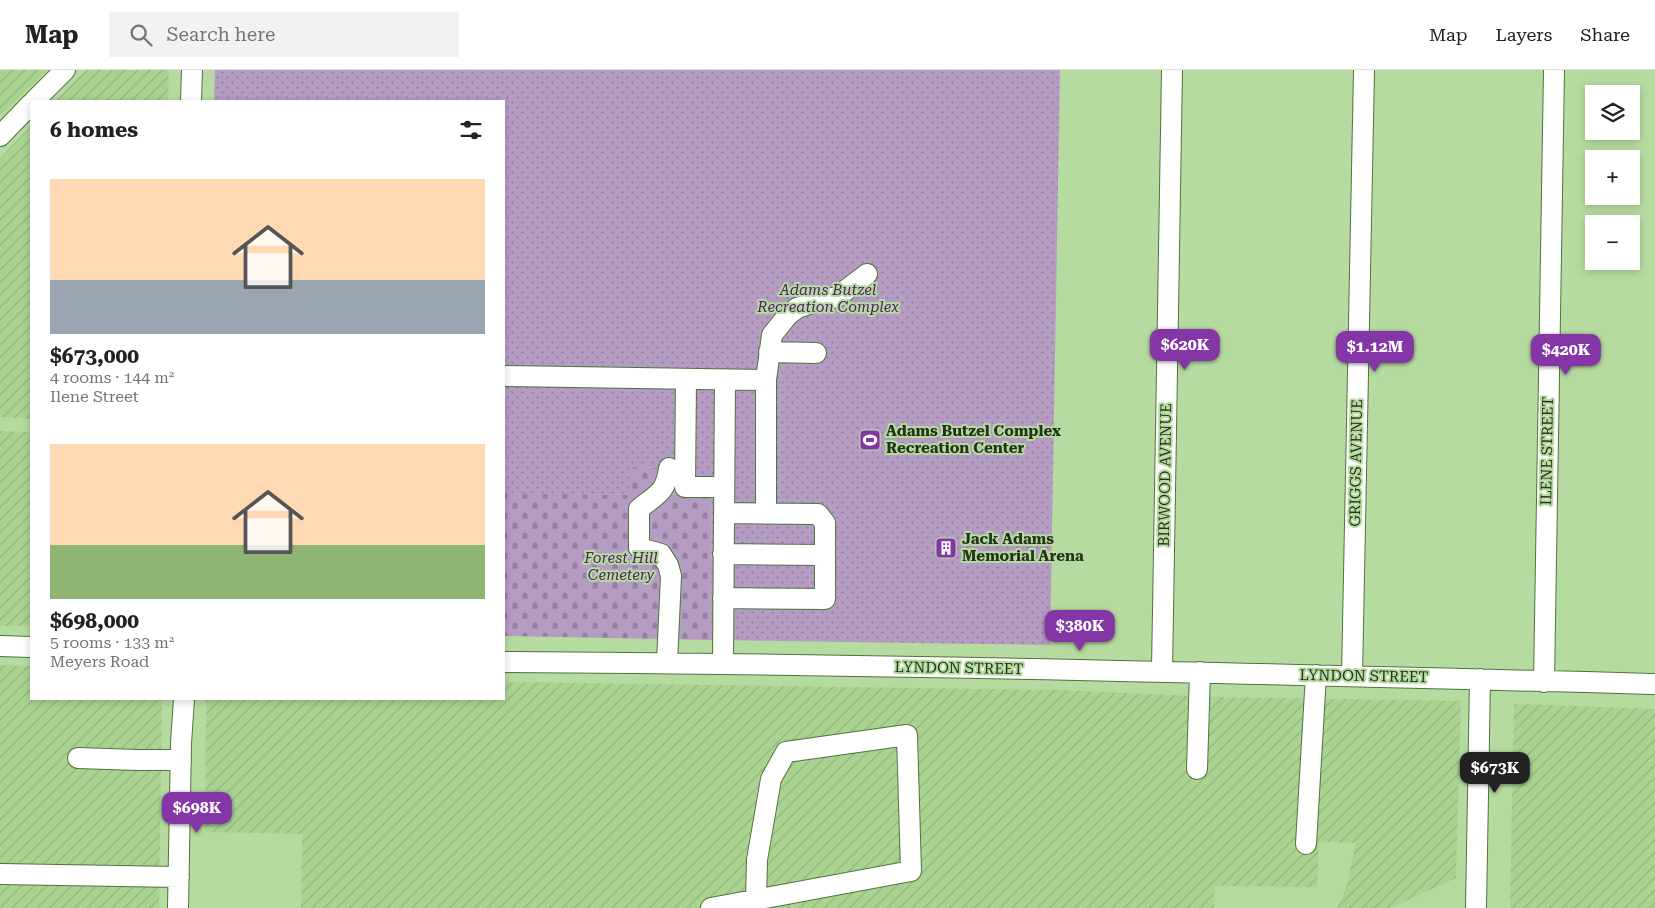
<!DOCTYPE html>
<html lang="en">
<head>
<meta charset="utf-8">
<style>
	body { margin:0; font-family:"Roboto Serif",serif; background:#f2f2f2; color:#202124; height:100vh; display:flex; flex-direction:column; font-size:19px; white-space:nowrap }
	* { box-sizing:border-box; margin:0 }
	p { font-size:16px; color:#757577 }
	.icon { flex:none; width:28px; height:28px; fill:none; stroke:currentColor; stroke-width:2; stroke-linecap:round; stroke-linejoin:round }
	.map { position:relative; flex:1; overflow:hidden }
	.panel { position:absolute; left:30px; top:30px; width:475px; height:600px; display:flex; flex-direction:column; background:#fff; border-radius:0px; box-shadow:0 2px 8px #0003 }
	.panel>* { flex:none }
	.buttons { position:absolute; left:1585px; top:15px; display:grid; gap:10px }
	.buttons a { display:grid; place-items:center; width:55px; height:55px; border-radius:0px; background:#fff; box-shadow:0 2px 8px #0003; font-size:25px }
	.price { position:absolute; translate:-50% -42px; padding:0 11px; border-radius:10px; background:#8435a6; color:#fff; font-size:16px; line-height:32px; filter:drop-shadow(0 1px 2px #0008) }
	.price::after { content:''; position:absolute; left:50%; top:30px; width:15px; height:11px; margin-left:-8px; background:inherit; clip-path:polygon(0 0,100% 0,50% 100%) }
	.price.selected { background:#222; color:#fff }
	ul { padding:0; list-style:none }
	li { display:grid; align-content:center; gap:10px; height:265px; padding:0 20px }
	li span { display:grid; place-items:center; height:155px; border-radius:0px; color:#555 }
	li>.icon { margin-inline-start:auto }
	span .icon { width:90px; height:90px; fill:#fffc; stroke-width:1 }
	li b { font-size:21px }
	h2 { display:flex; justify-content:space-between; align-items:center; height:60px; padding:0 20px; font-size:21px }
	header { display:flex; align-items:center; gap:30px; box-sizing:border-box; height:70px; padding:0 25px; background:#fff; border-bottom:1px solid #e0e0e0 }
	header strong { font-size:24px }
	nav { display:flex; gap:28px; margin-inline-start:auto; font-size:18px }
	.search { width:350px; height:45px; background:#f2f2f2; display:flex; align-items:center; gap:12px; box-sizing:border-box; padding:0 18px; border-radius:0px; color:#757577; font-size:19px }
	.map>svg:first-child { display:block }
	.industrial { fill:url(#industrial-furrows) }
	.cemetery { fill:url(#cemetery-stones) }
	.park { fill:url(#park-dots) }
	.lines { fill:none; stroke-linecap:round; stroke-linejoin:round }
	.minor-casing { stroke:#52733c; stroke-width:22 }
	.minor { stroke:#fff; stroke-width:20 }
	.labels { text-anchor:middle; dominant-baseline:central; stroke-width:4; stroke-linejoin:round; paint-order:stroke }
	.park-label { font-size:15px; font-style:italic; fill:#512066; stroke:#b6dba0 }
	.poi-label { font-size:15px; font-weight:bold; fill:#24331b; stroke:#b6dba0; text-anchor:start }
	.street-label { font-size:15px; fill:#24331b; stroke:#b6dba0 }
</style>
</head>
<body>
<header>
<strong>Map</strong>
<div class="search"><svg class="icon" aria-label="search" viewBox="0 0 24 24"><circle cx="10" cy="10" r="6"/><path d="M15 15l6 6"/></svg>Search here</div>
<nav><a>Map</a><a>Layers</a><a>Share</a></nav>
</header>
<div class="map">
<svg width="1655" height="838" viewBox="0 0 1655 838">
	<defs>
		<pattern id="industrial-furrows" width="10" height="10" patternUnits="userSpaceOnUse" patternTransform="scale(1.25)"><rect width="10" height="10" fill="#aad391"/><path d="M-1 1l2-2M0 10L10 0M9 11l2-2" fill="none" stroke="#92b67c"/></pattern>
		<pattern id="cemetery-stones" width="16" height="16" patternUnits="userSpaceOnUse" patternTransform="scale(1.25)"><rect width="16" height="16" fill="#b59cc3"/><path d="M2 7V4a2 2 0 0 1 4 0v3zM10 15v-3a2 2 0 0 1 4 0v3z" fill="#93809e"/></pattern>
		<pattern id="park-dots" width="8" height="8" patternUnits="userSpaceOnUse" patternTransform="scale(1.25)"><rect width="8" height="8" fill="#b59cc3"/><path d="M2 2h.1M6 6h.1" fill="none" stroke="#93809e" stroke-width="1.8" stroke-linecap="round"/></pattern>
	</defs>
	<rect width="100%" height="100%" fill="#b6dba0"/>
	<path class="industrial" d="M 0,0 L 48,0 L 0,46 Z
		M 86,0 L 169,0 L 168,31 L 55,31 Z
		M 31,56 L 31,349 L 0,347 L 0,88 Z
		M 0,361 L 31,362 L 31,556 L 0,556 Z
		M 0,595 L 31,596 L 31,629 L 162,629 L 159,838 L 0,838 Z
		M 504,612 L 1058,620 L 1218,627 L 1461,631 L 1456,808 L 1391,838 L 1337,838 L 1346,818 L 1356,773 L 1319,772 L 1317,817 L 1215,816 L 1214,838 L 301,838 L 302,764 L 205,762 L 206,629 L 504,629 Z
		M 1514,634 L 1655,639 L 1655,838 L 1510,838 Z"/>
	<path class="cemetery" d="M 628,397 L 674,398 L 712,426 L 710,570 L 504,566 L 504,423 L 628,425 Z"/>
	<path class="park" d="M 215,0 L 1060,0 L 1050,575 L 710,570 L 712,427 L 674,426 L 674,398 L 629,397 L 628,425 L 504,423 L 504,31 L 214,31 Z"/>
	<g class="lines">
		<g class="minor-casing">
			<path id="minor" d="M 34,31 L 65,0
				M 191,31 L 192,0
				M 0,66 L 31,34
				M 769,282 L 816,283
				M 504,306 L 766,310
				M 686,309 L 685,417 L 724,417
				M 766,444 L 766,310 L 772,265 L 788,245 L 797,238 L 818,231 L 837,227 L 867,204
				M 723,484 L 825,485
				M 723,528 L 825,529 L 825,453 L 818,444 L 724,443
				M 0,576 L 31,577
				M 504,592 C 888,594 1271,604 1655,614
				M 667,593 L 671,506 L 668,495 L 661,484 L 639,478 L 639,439 C 657,424 666,423 669,398
				M 723,594 L 725,310
				M 1162,601 L 1172,0
				M 1352,606 L 1364,0
				M 1544,612 L 1554,0
				M 78,688 L 137,690 L 181,690
				M 1197,699 L 1200,602
				M 1306,774 L 1316,605
				M 0,804 L 179,807
				M 178,838 L 181,673 L 184,629
				M 711,838 L 911,801 L 907,665 L 786,682 L 771,709 L 757,790 L 756,831
				M 1476,838 L 1480,609"/>
		</g>
		<use href="#minor" class="minor"/>
	</g>
	<defs>
		<g id="stadium-square" transform="scale(1.125)"><rect x="-9" y="-9" width="18" height="18" rx="4" fill="#8435a6" stroke="#b6dba0"/><path d="M0-5a6.5 5 0 1 0 0 10a6.5 5 0 1 0 0-10ZM-3.5-1.8h7v3.6h-7Z" fill="#fff"/></g>
		<g id="building-square" transform="scale(1.125)"><rect x="-9" y="-9" width="18" height="18" rx="4" fill="#8435a6" stroke="#b6dba0"/><path d="M-4-6H4V6H1V3H-1V6H-4ZM-2.5-4.3h1.7v1.8h-1.7ZM.8-4.3h1.7v1.8H.8ZM-2.5-1h1.7V.8h-1.7ZM.8-1h1.7V.8H.8Z" fill="#fff"/></g>
	</defs>
	<g fill-rule="evenodd">
		<use href="#stadium-square" x="870" y="370"/>
		<use href="#building-square" x="946" y="478"/>
	</g>
	<g class="labels">
		<g class="park-label">
			<text x="828" y="220">Adams Butzel<tspan x="828" dy="17">Recreation Complex</tspan></text>
			<text x="621" y="488">Forest Hill<tspan x="621" dy="17">Cemetery</tspan></text>
		</g>
		<g class="poi-label">
			<text x="886" y="361">Adams Butzel Complex<tspan x="886" dy="17">Recreation Center</tspan></text>
			<text x="962" y="469">Jack Adams<tspan x="962" dy="17">Memorial Arena</tspan></text>
		</g>
		<g class="street-label">
			<text transform="translate(1547 381) rotate(-89)">ILENE STREET</text>
			<text transform="translate(1356 393) rotate(-89)">GRIGGS AVENUE</text>
			<text transform="translate(1165 405) rotate(-89)">BIRWOOD AVENUE</text>
			<text transform="translate(959 598) rotate(1)">LYNDON STREET</text>
			<text transform="translate(1364 606) rotate(1)">LYNDON STREET</text>
		</g>
	</g>
</svg>
<div class="buttons">
<a><svg class="icon" aria-label="layers" viewBox="0 0 24 24"><path d="M12 4l9 5-9 5-9-5zM3 14l9 5 9-5"/></svg></a>
<a>+</a>
<a>−</a>
</div>
<b class="price" style="left:1185px;top:301px">$620K</b>
<b class="price" style="left:1375px;top:303px">$1.12M</b>
<b class="price" style="left:1566px;top:306px">$420K</b>
<b class="price" style="left:1080px;top:582px">$380K</b>
<b class="price selected" style="left:1495px;top:724px">$673K</b>
<b class="price" style="left:197px;top:764px">$698K</b>
<section class="panel">
<h2>6 homes<svg class="icon" aria-label="filters" viewBox="0 0 24 24"><path d="M4 7h16M4 17h16"/><circle cx="9" cy="7" r="2"/><circle cx="15" cy="17" r="2"/></svg></h2>
<ul>
<li><span style="background:linear-gradient(#ffd9b3 65%,#9aa5b1 0)"><svg class="icon" aria-label="home" viewBox="0 0 24 24"><path d="M3 11l9-7 9 7M6 9v11h12V9"/></svg></span><div><b>$673,000</b><p>4 rooms · 144 m²</p><p>Ilene Street</p></div></li>
<li><span style="background:linear-gradient(#ffd9b3 65%,#8fb573 0)"><svg class="icon" aria-label="home" viewBox="0 0 24 24"><path d="M3 11l9-7 9 7M6 9v11h12V9"/></svg></span><div><b>$698,000</b><p>5 rooms · 133 m²</p><p>Meyers Road</p></div></li>
</ul>
</section>
</div>
</body>
</html>
